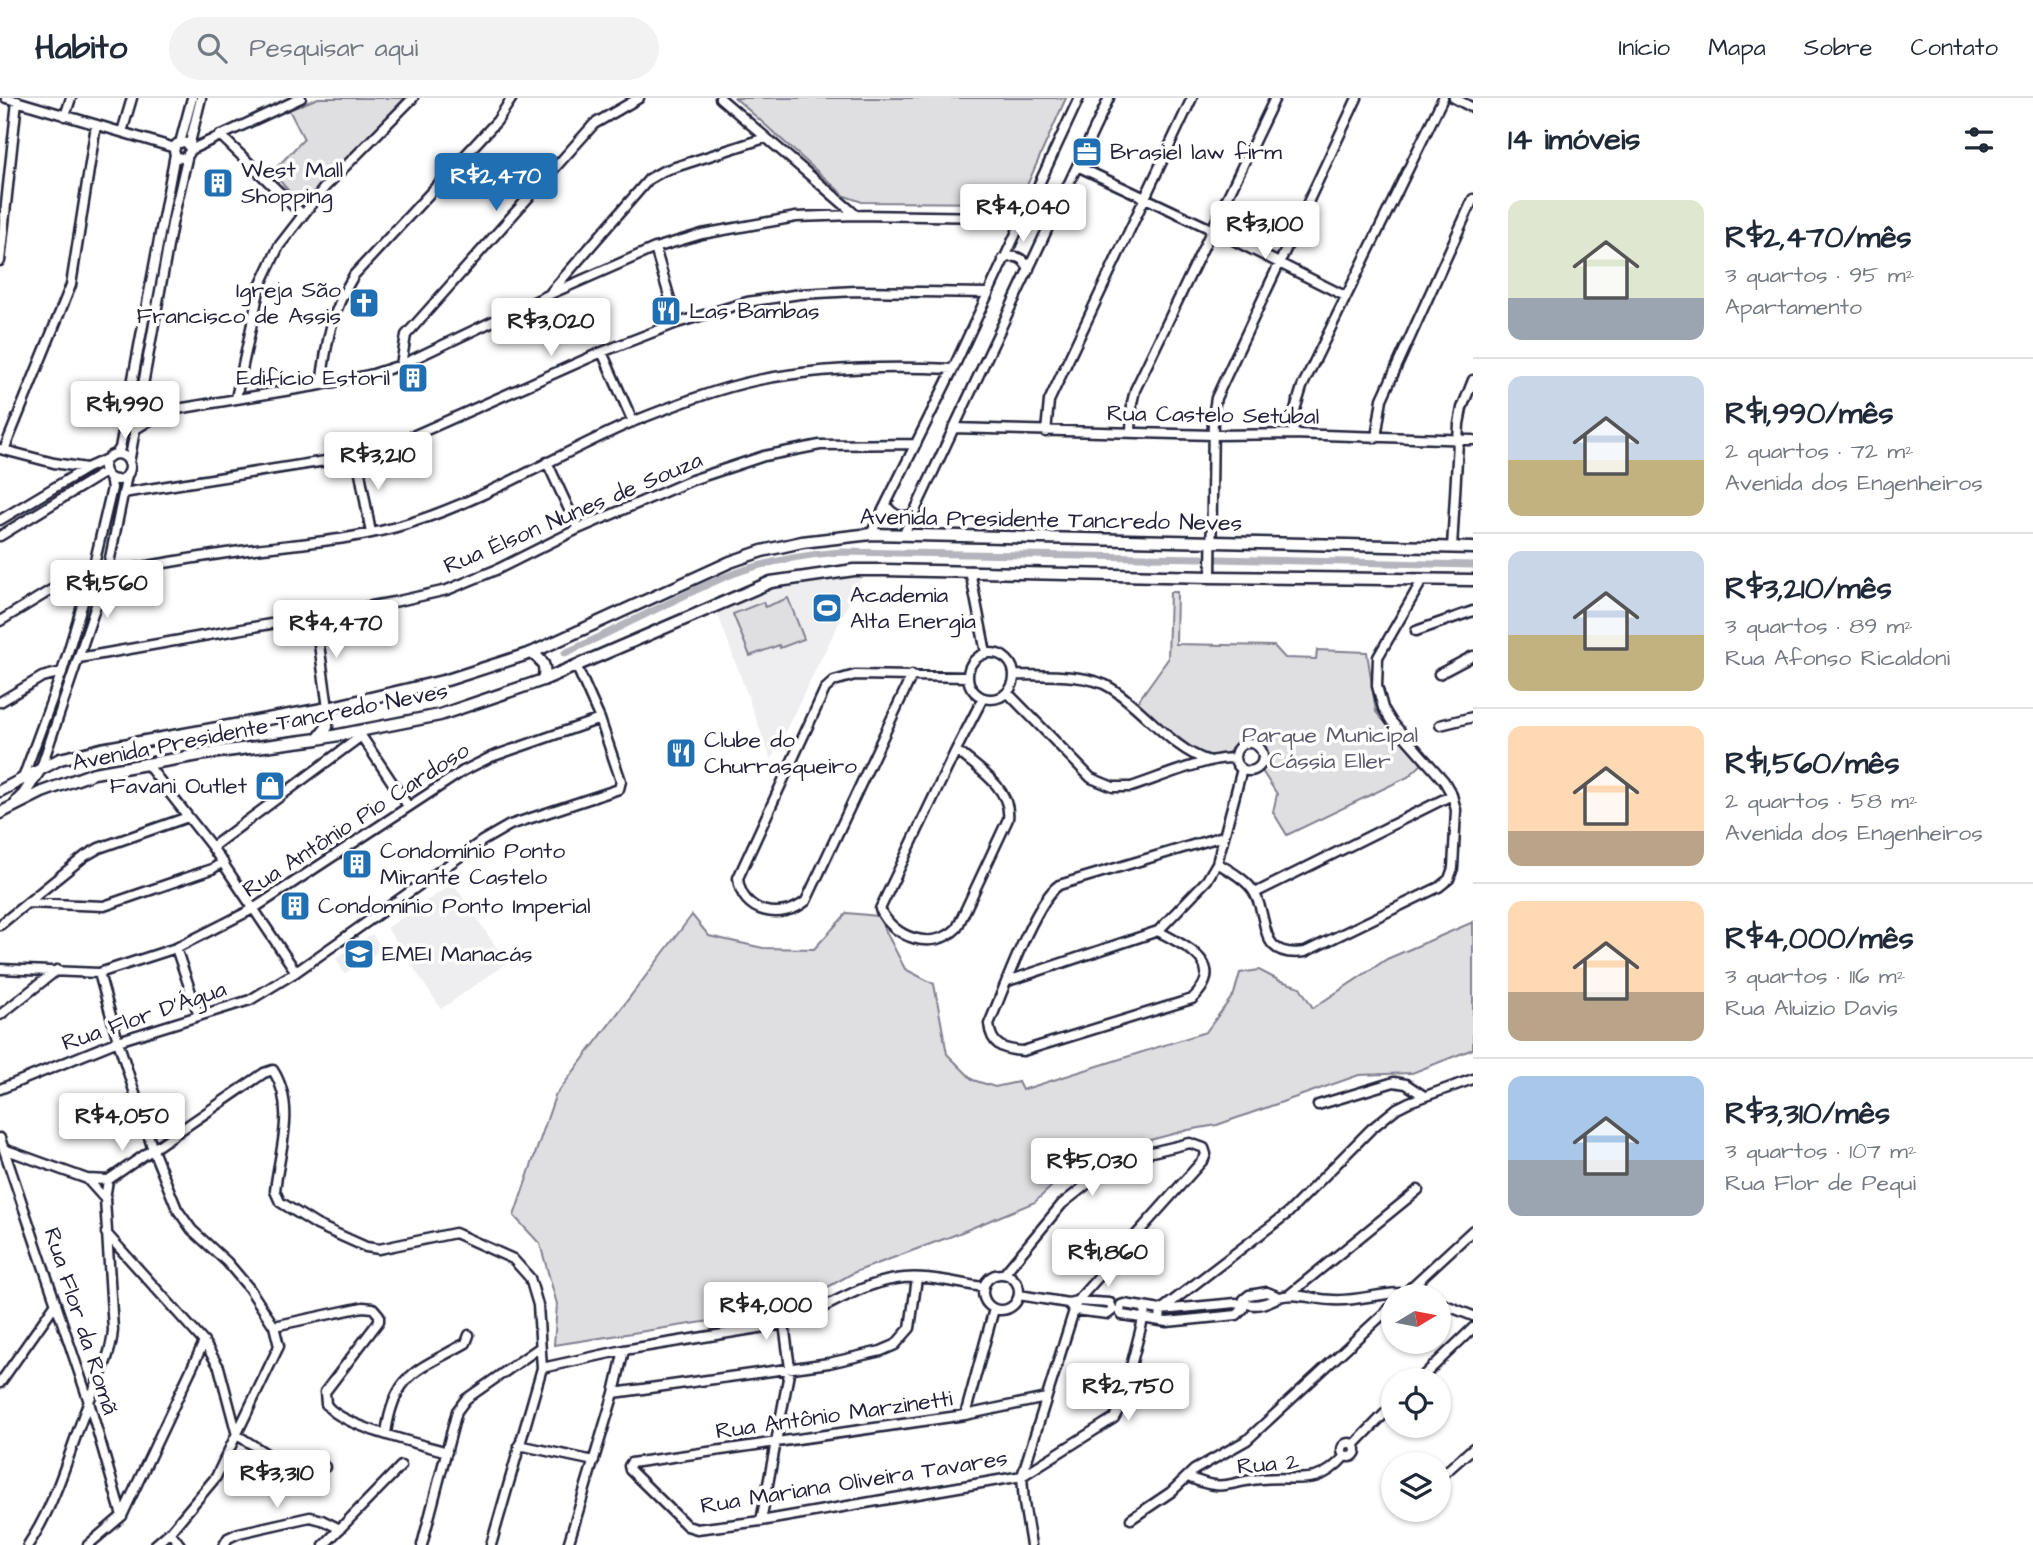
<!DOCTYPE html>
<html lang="pt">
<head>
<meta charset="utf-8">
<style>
	body { margin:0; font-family:"Architects Daughter",sans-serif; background:#f2f2f3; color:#1f2937; height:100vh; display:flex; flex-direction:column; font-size:26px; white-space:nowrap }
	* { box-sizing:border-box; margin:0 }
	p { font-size:23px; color:#747a83 }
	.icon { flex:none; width:38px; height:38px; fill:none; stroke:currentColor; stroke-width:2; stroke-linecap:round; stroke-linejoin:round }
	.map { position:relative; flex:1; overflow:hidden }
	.side { display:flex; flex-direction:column; background:#fff; width:560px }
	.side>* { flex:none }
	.needle { width:46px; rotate:80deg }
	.buttons { position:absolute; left:1381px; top:1186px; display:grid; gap:14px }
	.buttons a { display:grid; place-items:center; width:70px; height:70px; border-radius:50%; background:#fff; box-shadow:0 2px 5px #0004; font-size:35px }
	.price { position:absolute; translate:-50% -60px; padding:0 16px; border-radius:7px; background:#fff; color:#222; font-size:23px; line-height:46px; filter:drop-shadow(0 2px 4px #0008) }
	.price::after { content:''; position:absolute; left:50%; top:42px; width:21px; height:16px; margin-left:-10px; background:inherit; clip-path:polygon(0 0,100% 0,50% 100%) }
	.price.on { background:#1f6fb2; color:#fff }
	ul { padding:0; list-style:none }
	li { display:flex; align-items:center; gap:21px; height:175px; padding:0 35px }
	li+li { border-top:2px solid #e0e1e3 }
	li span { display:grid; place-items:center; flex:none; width:196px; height:140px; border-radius:14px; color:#555 }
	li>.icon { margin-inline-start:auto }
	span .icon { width:84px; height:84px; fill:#fffc; stroke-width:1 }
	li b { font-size:30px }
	h2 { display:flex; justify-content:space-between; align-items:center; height:84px; padding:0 35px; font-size:30px }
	header { display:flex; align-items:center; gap:42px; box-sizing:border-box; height:98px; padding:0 35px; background:#fff; border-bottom:2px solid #e0e1e3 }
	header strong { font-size:33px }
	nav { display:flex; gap:38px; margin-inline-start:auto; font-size:24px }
	.search { width:490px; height:63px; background:#f2f2f3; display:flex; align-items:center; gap:18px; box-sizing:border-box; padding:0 24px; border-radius:38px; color:#747a83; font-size:26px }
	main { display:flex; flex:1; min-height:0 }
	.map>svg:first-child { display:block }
	.built { fill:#eeeef1 }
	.green { fill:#dfdfe2; stroke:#80808e; stroke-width:2 }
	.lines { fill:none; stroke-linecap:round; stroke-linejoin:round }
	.canal { stroke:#b4b4bc; stroke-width:7 }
	.minor-casing { stroke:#22223b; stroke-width:13 }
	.major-casing { stroke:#22223b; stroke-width:15 }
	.minor { stroke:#fff; stroke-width:8 }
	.major { stroke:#fff; stroke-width:10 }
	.labels { text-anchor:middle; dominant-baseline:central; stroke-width:7; stroke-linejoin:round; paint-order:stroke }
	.poi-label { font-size:23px; fill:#22223b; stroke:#fff; text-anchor:start }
	.street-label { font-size:23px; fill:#22223b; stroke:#fff }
	.park-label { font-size:23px; fill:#5b5b6d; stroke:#fff }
</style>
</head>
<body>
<header>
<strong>Habito</strong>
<div class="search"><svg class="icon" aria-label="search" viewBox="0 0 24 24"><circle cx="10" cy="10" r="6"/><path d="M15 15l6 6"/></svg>Pesquisar aqui</div>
<nav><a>Início</a><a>Mapa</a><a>Sobre</a><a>Contato</a></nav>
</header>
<main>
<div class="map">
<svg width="1473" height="1447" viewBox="0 0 1473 1447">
	<rect width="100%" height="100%" fill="#fff"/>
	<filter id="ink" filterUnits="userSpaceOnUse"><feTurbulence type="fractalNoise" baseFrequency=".0143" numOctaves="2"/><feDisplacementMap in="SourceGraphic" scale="14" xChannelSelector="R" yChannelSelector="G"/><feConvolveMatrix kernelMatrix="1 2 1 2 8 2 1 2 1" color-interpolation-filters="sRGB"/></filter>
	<g filter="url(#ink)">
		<path class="built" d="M 862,478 L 771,662 L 716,511 L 745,497 L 782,487 L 819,481 Z
			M 453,785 L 507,865 L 441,911 L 387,830 Z
			M 372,836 L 382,851 L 344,876 L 336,860 Z"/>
		<path class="green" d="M 318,0 L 405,0 L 303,109 L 272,74 L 304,41 L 289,12 Z
			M 735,0 L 1066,0 L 1020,103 L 1015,105 L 862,104 L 845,98 Z
			M 1170,494 L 1177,494 L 1176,546 L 1274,548 L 1285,560 L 1316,561 L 1317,552 L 1367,554 L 1376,614 L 1422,666 L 1408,679 L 1287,737 L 1273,714 L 1277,696 L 1262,673 L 1269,661 L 1265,647 C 1240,629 1234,667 1202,658 L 1136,606 L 1168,561 Z
			M 788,500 L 804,541 L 780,550 L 779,547 L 750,558 L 733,516 L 763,504 L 765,509 Z
			M 847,815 L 878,818 L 905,871 L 934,886 L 947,956 L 973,982 L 995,989 L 1018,984 L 1022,992 L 1206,934 L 1234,896 L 1240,875 L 1259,872 L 1278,882 L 1300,889 L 1313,910 L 1387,861 L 1473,824 L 1473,951 L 1412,975 L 1359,977 L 1217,1027 L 1188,1032 L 1082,1060 L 1035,1104 L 952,1138 L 855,1174 L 788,1211 L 554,1247 L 557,1206 L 540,1146 L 514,1118 L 555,998 L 692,817 L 709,838 L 763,850 L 814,851 Z"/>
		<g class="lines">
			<path class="canal" d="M 1219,461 L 1473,467
				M 565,555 C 619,531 671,502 725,479 C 762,464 802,457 840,454 L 1202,460"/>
			<g class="minor-casing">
				<path id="minor" d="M 6,0 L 175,50
					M 720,0 L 856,117
					M 1454,0 L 1473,10
					M 65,18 L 71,0
					M 122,34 L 132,0
					M 220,37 L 302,116
					M174 52a8 8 0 1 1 16 0a8 8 0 1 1-16 0Z
					M 180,45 L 192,0
					M 189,49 L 201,0
					M 190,52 L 301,0
					M 1077,68 L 1211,131 L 1345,198
					M 655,150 L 677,225
					M 1003,161 C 1015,156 1023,159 1029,171
					M 0,163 L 17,3
					M 551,194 L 649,81 L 663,73 L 765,40
					M 602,254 L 633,324
					M 401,267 L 406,237 L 594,26 L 639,0
					M 321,287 C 327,243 330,216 354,177 L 497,23 L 512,0
					M 236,300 L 260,188 L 279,148 L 324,90 L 413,0
					M 137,307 L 165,313
					M 953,330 L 1213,337 L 1293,336 L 1473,342
					M 134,332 L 165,313 L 321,287 L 373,276 L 401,267 L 548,197 L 655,150 L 702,136 L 796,119 L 856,117 L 996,119 L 1049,127
					M 1046,334 L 1049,303 L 1192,0
					M 1131,335 L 1132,305 L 1135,292 L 1275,0
					M 1293,336 L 1295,312 L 1302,289 L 1443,0
					M 1376,340 L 1382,301 L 1473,101
					M 0,351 L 54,365 L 86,370
					M 4,352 L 71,187 L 96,27
					M 116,356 L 120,350 L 175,56
					M104 369a13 13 0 1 1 26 0a13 13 0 1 1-26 0Z
					M 357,358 L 371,435
					M 547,364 L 578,431
					M 129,365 L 172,126 L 188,56
					M 123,395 L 357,358 L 397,345 L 602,254 L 677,225 L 747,204 L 800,196 L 856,193 L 987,195
					M 886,407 C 893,418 902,420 914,416
					M 0,422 L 87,370 L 107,361
					M 871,436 L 953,271 L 1079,0
					M 904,436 L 1109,0
					M 0,438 L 105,374
					M 1452,450 L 1459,326 L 1462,310 L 1473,282
					M 970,473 L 986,555
					M 1211,479 L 1213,318 L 1216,300 L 1357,0
					M 315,518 L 328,610
					M 0,523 L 84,472 L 93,471 L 107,475 C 154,467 201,458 248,452 C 303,445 357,442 410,425 C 487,401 558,356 632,324 C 673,308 715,291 758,282 C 822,269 889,268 953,271
					M 1416,533 L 1473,513
					M968 578a23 23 0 1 1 46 0a23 23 0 1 1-46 0Z
					M 79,560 L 394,504 L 447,492 L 498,471 L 578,431 L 692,382 L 764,358 L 820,347 L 916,346
					M 1439,576 L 1473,558
					M 912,577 L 806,803 C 782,823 741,816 738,780 L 825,591 L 834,583 L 855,577 L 968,579
					M 1015,577 C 1042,578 1088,575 1111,590 C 1143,610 1173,653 1210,663
					M 1008,595 L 1091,680 L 1113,689 L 1131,689 C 1154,682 1214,656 1235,661
					M 0,604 L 42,579 L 62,574
					M 1440,627 L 1473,619
					M 360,636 L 408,708
					M1235 659a14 14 0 1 1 28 0a14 14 0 1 1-28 0Z
					M 956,652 C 976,669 1012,690 1008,721 L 957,830 C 933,854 893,840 880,811 L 956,652 L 983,600
					M 146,665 L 212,749 L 296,874
					M 41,670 L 107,475 L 127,377
					M 23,680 L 62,574 L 93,471 L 112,390 L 110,380
					M 212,749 L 360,639
					M 1217,765 C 1229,772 1249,783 1255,796 C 1270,824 1257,860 1305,854 L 1439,789 L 1449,781 L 1453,770 L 1456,712 L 1452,697 L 1444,683 L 1391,623 L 1383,610 L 1377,588 L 1378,559 L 1423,481
					M 1255,795 L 1452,697
					M 27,805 L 104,808 L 212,771 L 223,764
					M 0,827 L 85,758 L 99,750 L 188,719
					M 1158,833 C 1186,849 1229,866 1192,901 L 1023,953 C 1004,952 991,948 989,926 C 1002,896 1035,803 1059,787 L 1223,738
					M 176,850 L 199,918
					M 0,871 L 99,875 L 176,850 L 253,811 L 463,673 L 491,659 L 600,621
					M 99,875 L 118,943 L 153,1052 L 177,1111 L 192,1132 L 227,1164 L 249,1190 L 274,1228 L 279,1248 L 216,1379 L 170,1434 L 155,1447
					M 1008,883 L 1158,833 L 1207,782 L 1217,765 L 1242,671
					M 0,917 L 57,872
					M 0,991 L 118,943 L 250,902 L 296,874 L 482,743 L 510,727 L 619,691 L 621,683 L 600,621 L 576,567
					M 1318,1007 L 1394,984 L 1406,986 L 1424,998
					M 0,1040 L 89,1304 L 122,1418
					M 4,1051 L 87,1081 L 105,1101
					M 87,1081 L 108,1082 L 264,975 L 273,972 C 297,1010 279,1053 275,1093 L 280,1104 L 317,1127 L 366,1149 L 379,1151 L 455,1135 L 513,1161 L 530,1180 L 538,1207 L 542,1270 L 491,1447
					M 106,1135 L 204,1244 L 219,1269 L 237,1337 L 279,1364 L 325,1369
					M983 1194a18 18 0 1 1 36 0a18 18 0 1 1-36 0Z
					M 1004,1176 L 1062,1106 L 1110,1068 L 1139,1057 L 1190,1045 L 1204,1050 L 1206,1056 L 1204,1061 L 1077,1203 L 1022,1378 L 1024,1405 L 1031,1447
					M 1267,1194 L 1279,1199 C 1269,1204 1256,1210 1245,1205 L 1244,1201 L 1249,1197 Z
					M 1406,1194 L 1473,1132
					M 1290,1196 L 1418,1092
					M 1019,1197 L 1068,1205 L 1077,1203 L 1110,1205 L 1113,1212 L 1108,1216 L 1074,1212 L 1068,1205
					M 1279,1199 C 1298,1194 1315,1202 1333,1202 C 1366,1204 1392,1188 1425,1199
					M 1438,1204 L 1473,1218
					M 1236,1205 L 1240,1206 L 1243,1211 L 1237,1217 L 1167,1224 L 1122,1217 L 1120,1214 L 1121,1207 L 1124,1206 L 1161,1212 Z
					M 1160,1222 L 1161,1212 L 1288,1115 L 1371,1031 L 1397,1010 L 1409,1004 L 1473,981
					M 274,1228 L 363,1209 L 373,1210 L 379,1217 L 379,1223 L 325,1294 L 326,1306 C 339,1328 421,1346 447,1354
					M 542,1270 L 624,1252 L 784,1226 C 822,1214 856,1187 896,1181 C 924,1176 955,1185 983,1189
					M 1418,1283 L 1473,1230
					M 0,1285 L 56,1205
					M 614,1295 L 829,1265 L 881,1253 L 895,1247 L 910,1230 L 917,1180
					M 1046,1300 L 965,1317 L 631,1365 L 629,1368 L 630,1372 L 681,1422 L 687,1428 L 697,1431 L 761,1423 L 1022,1378 L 1114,1320 L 1121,1307 L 1146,1210
					M 965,1317 L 994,1211
					M 386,1335 C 395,1274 417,1273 466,1245 L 469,1237
					M1342 1352a7 7 0 1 1 14 0a7 7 0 1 1-14 0Z
					M 519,1347 L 594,1363
					M 1354,1347 L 1393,1307
					M 1188,1379 C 1226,1395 1225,1384 1261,1381 C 1298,1377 1316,1391 1345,1358
					M 1438,1381 L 1473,1350
					M 1131,1421 L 1171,1394 L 1194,1372 L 1247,1342 L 1393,1207
					M 761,1423 L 790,1270 L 784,1226
					M 170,1434 L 180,1447
					M 28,1447 C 56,1406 69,1354 87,1308 C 97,1283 111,1260 113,1232 L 105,1101 L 108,1082
					M 88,1447 L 122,1418 L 204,1244
					M 224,1447 L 228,1440 L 239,1435 L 310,1419 L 322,1422 L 340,1431
					M 324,1447 L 401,1368
					M 422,1447 L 457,1313 L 466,1301 L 539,1250
					M 568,1447 L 614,1295 L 624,1252"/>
			</g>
			<g class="major-casing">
				<path id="major" d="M 531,555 C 543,562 547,568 543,582
					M 318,641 L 327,629 L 328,610
					M 0,693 L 60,661 L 101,651 L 328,610 L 447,582 L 531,555 L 730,464 L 762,453 L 802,444 L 871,436 L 1473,450
					M 17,703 L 24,696 L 39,673
					M 0,715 L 42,694 L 94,675 L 211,655 L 318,641 L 440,617 L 543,582 L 771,484 L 854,472 L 884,472 L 1211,479 L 1473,482"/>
			</g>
			<use href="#minor" class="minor"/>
			<use href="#major" class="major"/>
		</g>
	</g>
	<defs>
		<g id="office-square" transform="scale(1.575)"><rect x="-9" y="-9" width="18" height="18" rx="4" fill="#1f6fb2" stroke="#fff"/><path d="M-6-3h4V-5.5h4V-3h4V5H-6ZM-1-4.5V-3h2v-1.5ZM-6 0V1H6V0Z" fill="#fff"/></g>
		<g id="building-square" transform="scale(1.575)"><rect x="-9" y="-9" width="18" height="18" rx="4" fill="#1f6fb2" stroke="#fff"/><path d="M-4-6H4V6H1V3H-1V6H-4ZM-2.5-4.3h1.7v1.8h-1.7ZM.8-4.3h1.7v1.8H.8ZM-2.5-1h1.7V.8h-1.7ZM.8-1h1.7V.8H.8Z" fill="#fff"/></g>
		<g id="church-square" transform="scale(1.575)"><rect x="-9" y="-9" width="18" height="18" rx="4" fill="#1f6fb2" stroke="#fff"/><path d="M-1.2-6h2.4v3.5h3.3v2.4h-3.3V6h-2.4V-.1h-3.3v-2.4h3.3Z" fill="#fff"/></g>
		<g id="restaurant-square" transform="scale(1.575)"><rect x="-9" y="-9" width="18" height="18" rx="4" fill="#1f6fb2" stroke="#fff"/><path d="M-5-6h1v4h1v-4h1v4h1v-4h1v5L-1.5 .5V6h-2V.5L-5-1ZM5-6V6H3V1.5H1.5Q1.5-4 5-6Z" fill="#fff"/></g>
		<g id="stadium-square" transform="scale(1.575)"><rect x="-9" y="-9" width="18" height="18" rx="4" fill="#1f6fb2" stroke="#fff"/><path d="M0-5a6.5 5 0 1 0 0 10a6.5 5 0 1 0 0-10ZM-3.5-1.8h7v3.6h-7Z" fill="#fff"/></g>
		<g id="shop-square" transform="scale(1.575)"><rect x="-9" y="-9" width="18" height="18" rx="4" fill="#1f6fb2" stroke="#fff"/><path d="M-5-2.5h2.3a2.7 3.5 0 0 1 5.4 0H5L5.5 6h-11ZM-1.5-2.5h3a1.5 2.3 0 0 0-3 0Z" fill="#fff"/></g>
		<g id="school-square" transform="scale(1.575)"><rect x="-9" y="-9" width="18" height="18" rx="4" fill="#1f6fb2" stroke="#fff"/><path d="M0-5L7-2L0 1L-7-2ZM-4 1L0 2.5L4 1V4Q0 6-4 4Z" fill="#fff"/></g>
	</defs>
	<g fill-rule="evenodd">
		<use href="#office-square" x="1087" y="54"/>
		<use href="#building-square" x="218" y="85"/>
		<use href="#church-square" x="364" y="205"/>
		<use href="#restaurant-square" x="666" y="213"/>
		<use href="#building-square" x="413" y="280"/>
		<use href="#stadium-square" x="827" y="510"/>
		<use href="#restaurant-square" x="681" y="655"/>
		<use href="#shop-square" x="270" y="688"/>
		<use href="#building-square" x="357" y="766"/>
		<use href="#building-square" x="295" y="808"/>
		<use href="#school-square" x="359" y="856"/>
	</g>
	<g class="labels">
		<g class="poi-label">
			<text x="1110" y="54">Brasiel law firm</text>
			<text x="241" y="72">West Mall<tspan x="241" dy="26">Shopping</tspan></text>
			<text x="341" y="192" text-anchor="end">Igreja São<tspan x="341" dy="26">Francisco de Assis</tspan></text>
			<text x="689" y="213">Las Bambas</text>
			<text x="390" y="280" text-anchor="end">Edifício Estoril</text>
			<text x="850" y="497">Academia<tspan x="850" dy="26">Alta Energia</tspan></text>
			<text x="704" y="642">Clube do<tspan x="704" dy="26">Churrasqueiro</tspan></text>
			<text x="247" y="688" text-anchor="end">Favani Outlet</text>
			<text x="380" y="753">Condomínio Ponto<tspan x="380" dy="26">Mirante Castelo</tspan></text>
			<text x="318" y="808">Condomínio Ponto Imperial</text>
			<text x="382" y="856">EMEI Manacás</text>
		</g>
		<g class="street-label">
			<text transform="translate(1213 317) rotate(1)">Rua Castelo Setúbal</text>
			<text transform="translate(573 415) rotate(-23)">Rua Élson Nunes de Souza</text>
			<text transform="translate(1051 422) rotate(1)">Avenida Presidente Tancredo Neves</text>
			<text transform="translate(260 629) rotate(-11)">Avenida Presidente Tancredo Neves</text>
			<text transform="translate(356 722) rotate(-33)">Rua Antônio Pio Cardoso</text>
			<text transform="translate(144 918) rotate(-19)">Rua Flor D'Água</text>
			<text transform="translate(81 1223) rotate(72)">Rua Flor da Romã</text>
			<text transform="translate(834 1317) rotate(-8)">Rua Antônio Marzinetti</text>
			<text transform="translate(1268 1366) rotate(-5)">Rua 2</text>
			<text transform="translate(854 1384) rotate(-9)">Rua Mariana Oliveira Tavares</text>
		</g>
		<g class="park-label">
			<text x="1330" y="637">Parque Municipal<tspan x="1330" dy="26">Cássia Eller</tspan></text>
		</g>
	</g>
</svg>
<div class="buttons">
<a><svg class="needle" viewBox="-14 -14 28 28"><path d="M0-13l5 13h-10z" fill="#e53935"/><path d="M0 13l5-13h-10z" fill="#747a83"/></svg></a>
<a><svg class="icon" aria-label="locate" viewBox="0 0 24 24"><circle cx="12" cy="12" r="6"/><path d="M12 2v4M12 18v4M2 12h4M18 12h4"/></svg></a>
<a><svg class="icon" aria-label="layers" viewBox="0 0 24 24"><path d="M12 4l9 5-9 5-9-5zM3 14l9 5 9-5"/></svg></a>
</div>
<b class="price on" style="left:496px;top:115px">R$2,470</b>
<b class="price" style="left:1023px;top:146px">R$4,040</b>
<b class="price" style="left:1265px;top:163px">R$3,100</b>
<b class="price" style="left:551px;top:260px">R$3,020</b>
<b class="price" style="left:125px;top:343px">R$1,990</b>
<b class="price" style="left:378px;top:394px">R$3,210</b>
<b class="price" style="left:107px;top:522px">R$1,560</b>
<b class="price" style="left:336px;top:562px">R$4,470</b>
<b class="price" style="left:122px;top:1055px">R$4,050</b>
<b class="price" style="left:1092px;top:1100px">R$5,030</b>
<b class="price" style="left:1108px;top:1191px">R$1,860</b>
<b class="price" style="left:766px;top:1244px">R$4,000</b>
<b class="price" style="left:1128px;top:1325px">R$2,750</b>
<b class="price" style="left:277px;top:1412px">R$3,310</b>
</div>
<section class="side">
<h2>14 imóveis<svg class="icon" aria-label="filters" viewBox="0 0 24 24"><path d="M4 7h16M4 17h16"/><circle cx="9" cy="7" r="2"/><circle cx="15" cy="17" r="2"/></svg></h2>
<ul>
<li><span style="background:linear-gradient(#dfe7d0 70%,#9aa5b1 0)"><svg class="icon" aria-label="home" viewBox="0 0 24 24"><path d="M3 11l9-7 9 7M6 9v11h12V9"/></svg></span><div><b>R$2,470/mês</b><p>3 quartos · 95 m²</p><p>Apartamento</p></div></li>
<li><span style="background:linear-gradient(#c9d6e8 60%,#c2b280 0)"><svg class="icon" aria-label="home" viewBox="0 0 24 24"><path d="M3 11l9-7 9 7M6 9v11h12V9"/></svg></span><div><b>R$1,990/mês</b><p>2 quartos · 72 m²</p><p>Avenida dos Engenheiros</p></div></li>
<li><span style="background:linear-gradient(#c9d6e8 60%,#c2b280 0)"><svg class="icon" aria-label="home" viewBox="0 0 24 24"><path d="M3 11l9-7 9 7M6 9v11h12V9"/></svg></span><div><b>R$3,210/mês</b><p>3 quartos · 89 m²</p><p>Rua Afonso Ricaldoni</p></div></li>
<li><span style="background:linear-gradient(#ffd9b3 75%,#b9a48a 0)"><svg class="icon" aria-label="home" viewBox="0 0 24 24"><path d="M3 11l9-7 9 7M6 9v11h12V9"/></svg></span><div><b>R$1,560/mês</b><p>2 quartos · 58 m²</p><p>Avenida dos Engenheiros</p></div></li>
<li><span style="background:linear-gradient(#ffd9b3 65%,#b9a48a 0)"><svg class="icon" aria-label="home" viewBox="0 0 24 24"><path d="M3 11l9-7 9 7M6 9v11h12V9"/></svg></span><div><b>R$4,000/mês</b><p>3 quartos · 116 m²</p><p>Rua Aluizio Davis</p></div></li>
<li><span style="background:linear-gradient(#a9c7e8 60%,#9aa5b1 0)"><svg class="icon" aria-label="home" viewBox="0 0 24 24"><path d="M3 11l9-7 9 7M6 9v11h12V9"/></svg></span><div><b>R$3,310/mês</b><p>3 quartos · 107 m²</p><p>Rua Flor de Pequi</p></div></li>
</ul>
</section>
</main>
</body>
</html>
